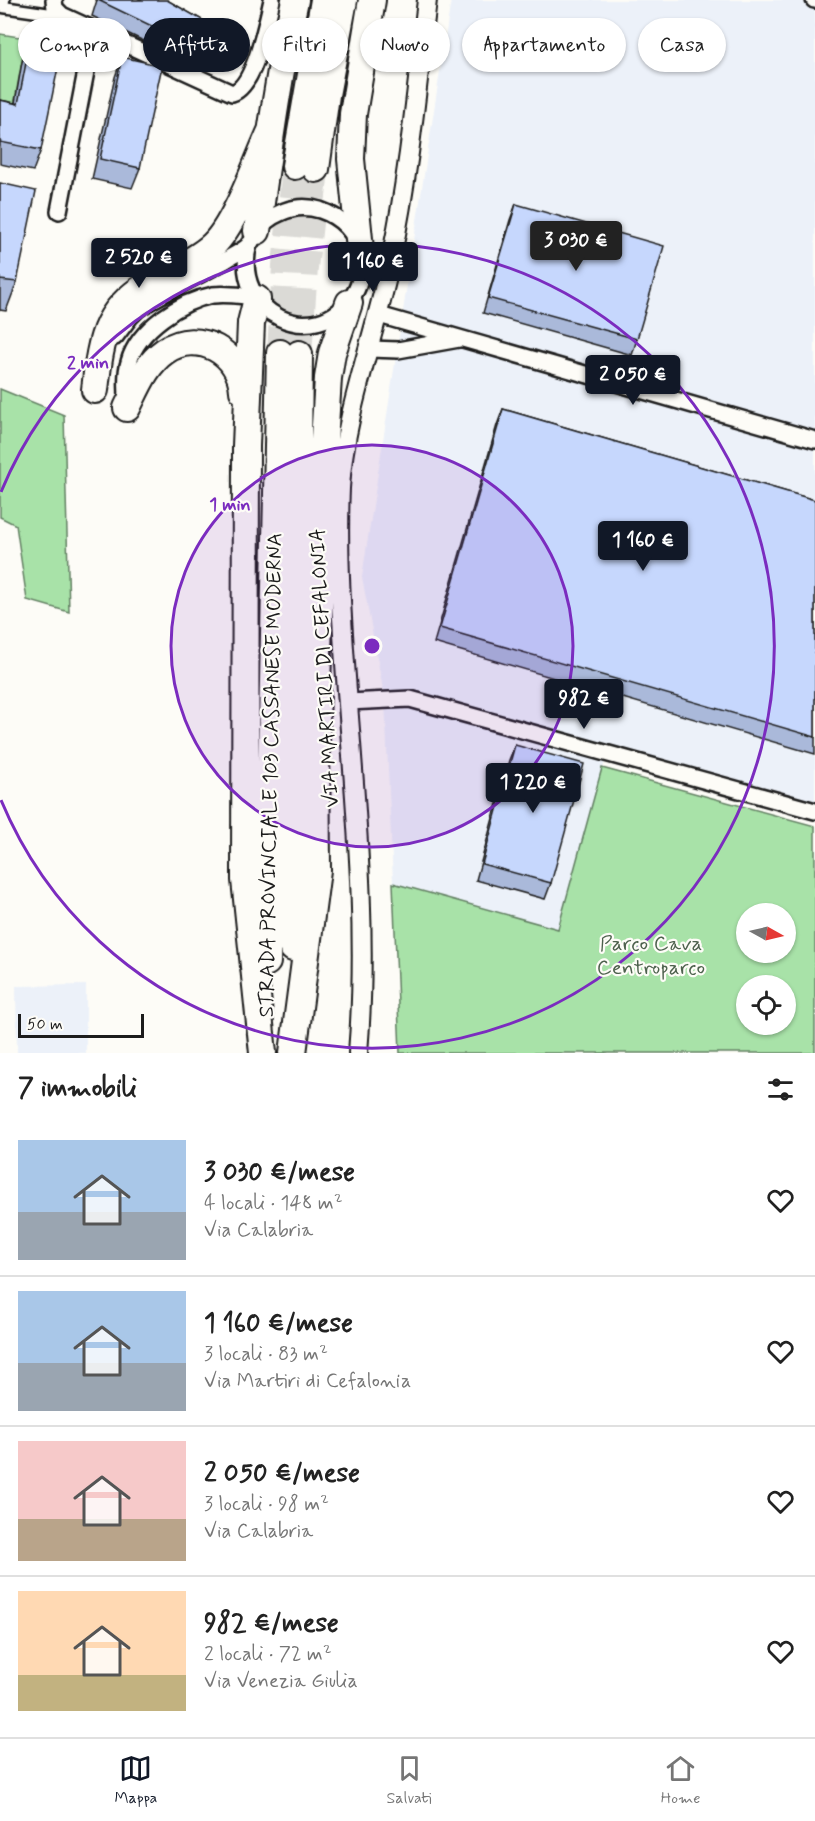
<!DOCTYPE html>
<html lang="it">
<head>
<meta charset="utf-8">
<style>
	body { margin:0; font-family:Mynerve,sans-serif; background:#f6f6f6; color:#222; height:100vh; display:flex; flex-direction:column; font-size:22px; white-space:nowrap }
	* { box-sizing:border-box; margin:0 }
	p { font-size:20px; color:#767676 }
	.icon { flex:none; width:33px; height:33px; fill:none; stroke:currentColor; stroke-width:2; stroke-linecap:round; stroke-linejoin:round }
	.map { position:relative; height:1053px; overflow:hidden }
	.side { display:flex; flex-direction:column; background:#fff; flex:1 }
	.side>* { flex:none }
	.banner { position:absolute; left:18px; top:18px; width:780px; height:54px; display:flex; gap:12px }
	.needle { width:39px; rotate:98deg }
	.buttons { position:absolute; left:736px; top:903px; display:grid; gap:12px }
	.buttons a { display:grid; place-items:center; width:60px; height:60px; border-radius:50%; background:#fff; box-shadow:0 2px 4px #0004; font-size:30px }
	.scale { position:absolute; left:18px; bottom:15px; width:126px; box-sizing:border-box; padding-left:6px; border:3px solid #1c1c1c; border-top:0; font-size:16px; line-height:21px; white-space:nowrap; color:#1c1c1c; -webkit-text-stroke:4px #fdfcf7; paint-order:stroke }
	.price { position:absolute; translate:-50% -51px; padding:0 14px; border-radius:6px; background:#111827; color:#fff; font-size:20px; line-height:39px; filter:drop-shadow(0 2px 3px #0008) }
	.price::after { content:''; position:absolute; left:50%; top:36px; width:18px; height:14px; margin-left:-9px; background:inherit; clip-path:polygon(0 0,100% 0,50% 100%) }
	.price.current { background:#222; color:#fff }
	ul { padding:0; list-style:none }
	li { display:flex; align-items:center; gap:18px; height:150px; padding:0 18px }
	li+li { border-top:2px solid #e0e0e0 }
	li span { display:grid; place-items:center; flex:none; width:168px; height:120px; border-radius:0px; color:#555 }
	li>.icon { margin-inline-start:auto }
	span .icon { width:72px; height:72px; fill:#fffc; stroke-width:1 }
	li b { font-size:26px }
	h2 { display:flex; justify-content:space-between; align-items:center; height:72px; padding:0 18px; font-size:26px }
	.tag { padding:0 21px; border-radius:27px; background:#fff; box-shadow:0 2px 4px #0004; font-size:21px; line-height:54px }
	.tag.current { background:#111827; color:#fff }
	.tabs { display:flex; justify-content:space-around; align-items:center; height:84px; border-top:2px solid #e0e0e0; background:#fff; font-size:16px; color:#767676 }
	.tabs a { display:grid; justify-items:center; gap:3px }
	.tabs .current { color:#111827 }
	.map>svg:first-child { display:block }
	.built { fill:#ecf1f9 }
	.green { fill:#a8e2a8; stroke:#627f62; stroke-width:1.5; fill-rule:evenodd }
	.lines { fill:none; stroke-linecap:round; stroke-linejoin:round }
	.trunk-tunnel { stroke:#dbdad6; stroke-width:26; stroke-dasharray:26 13; stroke-linecap:butt }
	.pedestrian-casing { stroke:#1c1c1c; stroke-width:15 }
	.minor-casing { stroke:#1c1c1c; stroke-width:20 }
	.tertiary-casing { stroke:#1c1c1c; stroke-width:22 }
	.trunk-casing { stroke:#1c1c1c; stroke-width:30 }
	.pedestrian { stroke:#fdfcf7; stroke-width:10 }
	.minor { stroke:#fdfcf7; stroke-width:15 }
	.tertiary { stroke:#fdfcf7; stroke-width:18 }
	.trunk { stroke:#fdfcf7; stroke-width:26 }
	.wall { fill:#aab9da; stroke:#1c1c1c; stroke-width:1.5 }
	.building { fill:#c6d7fd; stroke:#1c1c1c; stroke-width:1.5 }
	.ring { fill:none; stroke:#7b2cbf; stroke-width:3 }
	.labels { text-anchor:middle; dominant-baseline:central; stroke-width:4.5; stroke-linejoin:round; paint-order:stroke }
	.street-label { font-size:21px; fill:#1c1c1c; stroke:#fdfcf7 }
	.park-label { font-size:21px; fill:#4d614d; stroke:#fdfcf7 }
	.centre { fill:#7b2cbf; stroke:#fdfcf7; stroke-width:3 }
	.ring-label { font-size:18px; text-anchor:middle; font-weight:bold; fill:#7b2cbf; stroke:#fdfcf7; stroke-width:4.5; stroke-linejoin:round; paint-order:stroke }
</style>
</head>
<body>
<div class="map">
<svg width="815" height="1053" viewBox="0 0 815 1053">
	<rect width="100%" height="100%" fill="#fdfcf7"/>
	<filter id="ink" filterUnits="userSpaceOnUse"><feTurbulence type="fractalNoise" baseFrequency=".0167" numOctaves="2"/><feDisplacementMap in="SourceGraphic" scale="12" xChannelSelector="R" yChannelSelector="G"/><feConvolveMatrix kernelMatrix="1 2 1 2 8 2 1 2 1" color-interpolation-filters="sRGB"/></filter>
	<g filter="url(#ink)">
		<path class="built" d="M 451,0 L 815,0 L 815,811 L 607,754 L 558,929 L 393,883 L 385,700 L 362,577 Z
			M 86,985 L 86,1053 L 17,1053 L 16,986 Z"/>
		<path class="green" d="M 0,34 L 26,38 L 7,145 L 0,122 Z
			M 0,389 L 64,415 L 69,612 L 27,600 L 16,525 L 0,517 Z
			M 602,768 L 815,826 L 815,1053 L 400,1053 L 393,883 L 558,929 ZM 747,914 L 786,914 L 786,952 L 747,952 ZM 747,986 L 786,986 L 786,1024 L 747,1024 Z"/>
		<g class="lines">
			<path class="trunk-tunnel" d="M 280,353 L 285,266 L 295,166
				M 299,354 L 305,268 L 316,169"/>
			<g class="pedestrian-casing">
				<path id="pedestrian" d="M 4,0 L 3,7 L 51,14 L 58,12"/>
			</g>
			<g class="minor-casing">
				<path id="minor" d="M 54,0 L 55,8 L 62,15 L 232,93 C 255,87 267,21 272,0
					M 814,0 L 815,0
					M 59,211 L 94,30
					M 379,315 L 815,440
					M 115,337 L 130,317 L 138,309 C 166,290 197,277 226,260 C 233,255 243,251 249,245 C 252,242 253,237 256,233 C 262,224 270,217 280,213 C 292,207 307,206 320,210 C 341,217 357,233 361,255 C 363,267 361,283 354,294 C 315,355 230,313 249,244
					M 370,349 L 398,350 L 459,339
					M 127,399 C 127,387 125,374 129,362 C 138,329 181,301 213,295 C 227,293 242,296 255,297
					M 348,702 L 410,699 L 815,811"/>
			</g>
			<g class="tertiary-casing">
				<path id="tertiary" d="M 358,1053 C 368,932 356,811 347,691 C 342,623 337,556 340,488 C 344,414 376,333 391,259 C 409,174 417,86 427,0"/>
			</g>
			<g class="trunk-casing">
				<path id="trunk" d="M 295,166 L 324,0
					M 316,169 L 326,95 L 344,0
					M 257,231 C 268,153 278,76 295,0
					M 360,249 L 351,159 L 353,114 L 372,0
					M 257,299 L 251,323 L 246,446 L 245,880 L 263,1053
					M 95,390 C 101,334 106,306 159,278 C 178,267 197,260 213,245 C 236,223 257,161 271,131
					M 127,408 C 137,388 146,364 165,351 C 198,328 241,353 243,391
					M 293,948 L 299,354
					M 267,962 L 280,353
					M 293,1053 L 317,870 L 316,725 L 324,442 L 328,378 L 332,353 L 349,303"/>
			</g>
			<use href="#pedestrian" class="pedestrian"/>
			<use href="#minor" class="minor"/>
			<use href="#tertiary" class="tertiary"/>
			<use href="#trunk" class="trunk"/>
		</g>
		<path class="wall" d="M 95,0 L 167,0 L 204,21 L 187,62 L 92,16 L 97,0 Z
			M 30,42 L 41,150 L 33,171 L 0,164 L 0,100 L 15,103 L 22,62 Z
			M 122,57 L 140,168 L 132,188 L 92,179 L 115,77 Z
			M 0,183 L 17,282 L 6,311 L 0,310 Z
			M 516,204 L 637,339 L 632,355 L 483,313 L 510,220 Z
			M 503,409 L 815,500 L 815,754 L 434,643 L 497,425 Z
			M 515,745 L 551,883 L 545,899 L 476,880 L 509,760 Z"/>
		<path class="building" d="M 98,0 L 167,0 L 204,21 L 193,46 Z
			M 30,42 L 62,48 L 41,150 L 0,142 L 0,100 L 18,104 Z
			M 122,57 L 162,66 L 140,168 L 100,159 Z
			M 0,183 L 36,191 L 17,282 L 0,280 Z
			M 516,204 L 664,246 L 637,339 L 488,298 Z
			M 503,409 L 815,500 L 815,737 L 440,628 Z
			M 515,745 L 584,764 L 551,883 L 482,864 Z"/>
	</g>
	<circle cx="372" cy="646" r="201" fill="#7b2cbf" fill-opacity=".12"/>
	<g class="ring">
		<circle cx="372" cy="646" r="201"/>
		<path d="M1 492A402 402 0 1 1 1 800"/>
	</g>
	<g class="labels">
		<g class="street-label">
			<text transform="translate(325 668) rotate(-93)">VIA MARTIRI DI CEFALONIA</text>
			<text transform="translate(271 775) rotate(-89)">STRADA PROVINCIALE 103 CASSANESE MODERNA</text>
		</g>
		<g class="park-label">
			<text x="651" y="944">Parco Cava<tspan x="651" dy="24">Centroparco</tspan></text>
		</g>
	</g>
	<circle cx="372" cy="646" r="9" class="centre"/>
	<g class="ring-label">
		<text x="88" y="368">2 min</text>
		<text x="230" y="510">1 min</text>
	</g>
</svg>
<div class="buttons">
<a><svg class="needle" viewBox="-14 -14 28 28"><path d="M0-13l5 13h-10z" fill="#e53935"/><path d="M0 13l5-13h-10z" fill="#767676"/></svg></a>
<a><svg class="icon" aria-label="locate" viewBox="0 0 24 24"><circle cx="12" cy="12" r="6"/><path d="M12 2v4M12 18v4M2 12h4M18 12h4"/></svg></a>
</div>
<div class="scale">50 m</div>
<b class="price current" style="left:576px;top:272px">3 030 €</b>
<b class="price" style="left:139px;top:289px">2 520 €</b>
<b class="price" style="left:373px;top:293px">1 160 €</b>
<b class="price" style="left:633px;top:406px">2 050 €</b>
<b class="price" style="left:643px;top:572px">1 160 €</b>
<b class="price" style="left:584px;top:730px">982 €</b>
<b class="price" style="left:533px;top:814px">1 220 €</b>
<div class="banner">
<a class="tag">Compra</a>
<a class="tag current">Affitta</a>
<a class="tag">Filtri</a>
<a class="tag">Nuovo</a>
<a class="tag">Appartamento</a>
<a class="tag">Casa</a>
</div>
</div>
<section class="side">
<h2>7 immobili<svg class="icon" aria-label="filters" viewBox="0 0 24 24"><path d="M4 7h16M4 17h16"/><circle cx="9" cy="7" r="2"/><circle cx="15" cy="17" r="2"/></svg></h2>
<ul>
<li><span style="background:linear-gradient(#a9c7e8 60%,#9aa5b1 0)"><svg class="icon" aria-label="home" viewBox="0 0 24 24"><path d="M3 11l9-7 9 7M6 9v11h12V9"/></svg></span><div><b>3 030 €/mese</b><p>4 locali · 148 m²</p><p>Via Calabria</p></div><svg class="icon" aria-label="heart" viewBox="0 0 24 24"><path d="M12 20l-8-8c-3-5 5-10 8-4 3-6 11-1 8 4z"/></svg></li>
<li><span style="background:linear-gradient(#a9c7e8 60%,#9aa5b1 0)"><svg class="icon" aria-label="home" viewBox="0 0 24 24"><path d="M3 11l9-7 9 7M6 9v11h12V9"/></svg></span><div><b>1 160 €/mese</b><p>3 locali · 83 m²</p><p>Via Martiri di Cefalonia</p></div><svg class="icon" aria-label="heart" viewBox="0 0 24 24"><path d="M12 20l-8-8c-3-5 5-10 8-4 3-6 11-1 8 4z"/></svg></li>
<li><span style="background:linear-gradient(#f6c9c9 65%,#b9a48a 0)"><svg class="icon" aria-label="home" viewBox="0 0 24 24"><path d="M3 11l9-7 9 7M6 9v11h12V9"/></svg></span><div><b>2 050 €/mese</b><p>3 locali · 98 m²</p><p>Via Calabria</p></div><svg class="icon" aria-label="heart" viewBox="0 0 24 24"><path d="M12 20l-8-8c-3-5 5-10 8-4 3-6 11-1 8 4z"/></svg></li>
<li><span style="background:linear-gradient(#ffd9b3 70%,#c2b280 0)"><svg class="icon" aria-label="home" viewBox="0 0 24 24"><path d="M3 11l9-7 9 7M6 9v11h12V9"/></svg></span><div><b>982 €/mese</b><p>2 locali · 72 m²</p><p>Via Venezia Giulia</p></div><svg class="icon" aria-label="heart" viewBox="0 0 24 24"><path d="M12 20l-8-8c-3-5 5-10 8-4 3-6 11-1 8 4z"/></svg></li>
</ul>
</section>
<nav class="tabs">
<a class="current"><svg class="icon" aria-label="map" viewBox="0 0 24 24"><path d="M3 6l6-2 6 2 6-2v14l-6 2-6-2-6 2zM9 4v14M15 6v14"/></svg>Mappa</a>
<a><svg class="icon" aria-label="saved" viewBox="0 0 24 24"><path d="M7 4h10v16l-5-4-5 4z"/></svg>Salvati</a>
<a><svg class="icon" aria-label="home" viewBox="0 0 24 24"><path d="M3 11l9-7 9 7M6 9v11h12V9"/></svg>Home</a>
</nav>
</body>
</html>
